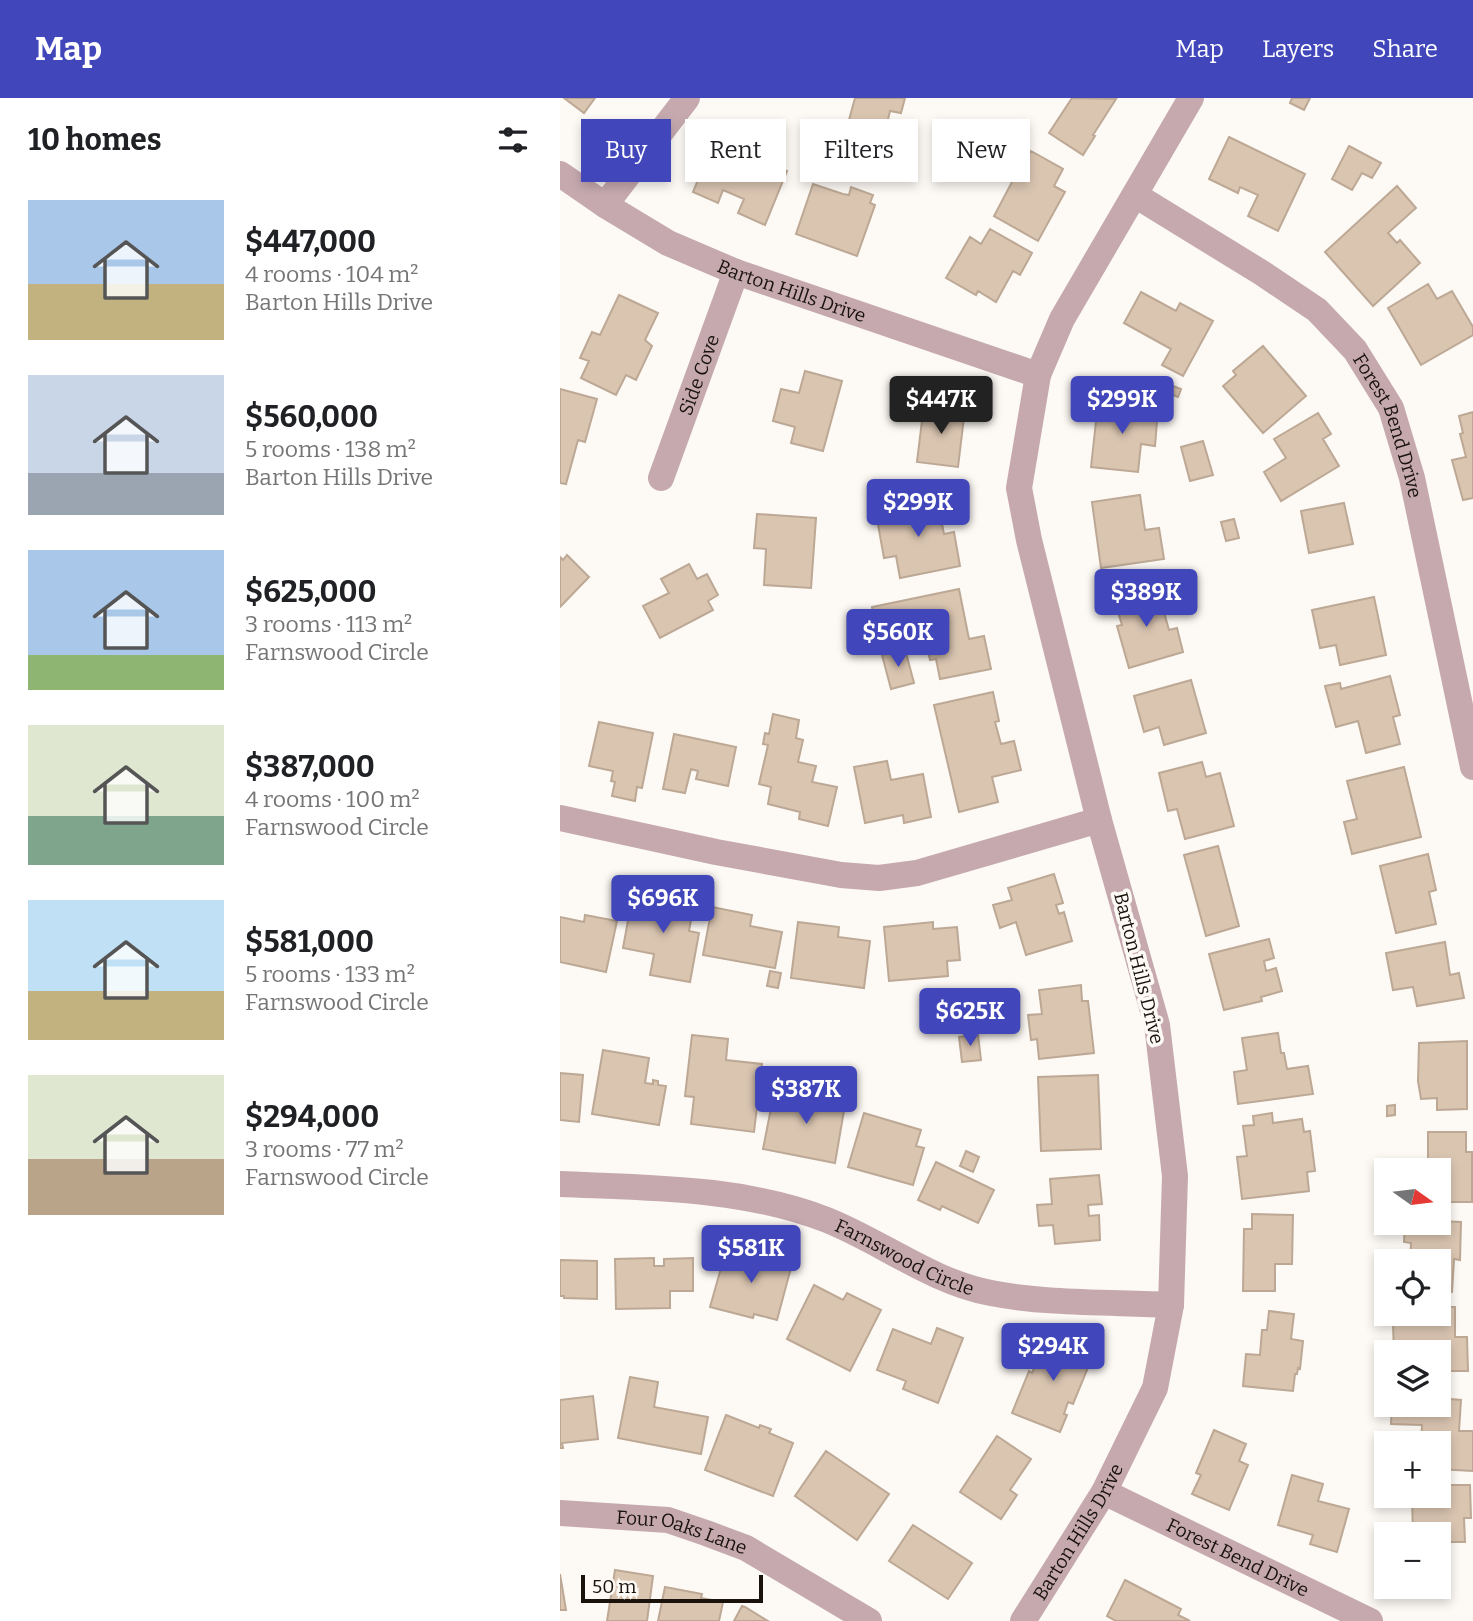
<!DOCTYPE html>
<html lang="en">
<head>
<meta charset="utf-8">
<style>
	body { margin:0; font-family:Bitter,serif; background:#f6f6f6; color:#202124; height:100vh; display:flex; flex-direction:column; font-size:26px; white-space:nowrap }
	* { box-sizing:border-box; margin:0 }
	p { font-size:23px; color:#757577 }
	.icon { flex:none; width:38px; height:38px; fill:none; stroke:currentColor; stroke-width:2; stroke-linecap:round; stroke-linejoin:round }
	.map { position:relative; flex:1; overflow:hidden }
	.side { display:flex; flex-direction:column; background:#fff; width:560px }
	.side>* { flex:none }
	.top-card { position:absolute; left:21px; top:21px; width:665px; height:63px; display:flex; gap:14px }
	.needle { width:46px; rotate:104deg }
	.tools { position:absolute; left:814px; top:1060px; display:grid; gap:14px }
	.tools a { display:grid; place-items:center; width:77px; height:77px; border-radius:0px; background:#fff; box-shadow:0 4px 10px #0003; font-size:35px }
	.scale { position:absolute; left:21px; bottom:18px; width:182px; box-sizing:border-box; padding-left:7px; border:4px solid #1a130c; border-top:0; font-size:19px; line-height:24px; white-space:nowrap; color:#1a130c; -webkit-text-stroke:5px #fdf9f5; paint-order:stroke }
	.price { position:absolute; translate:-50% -60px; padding:0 16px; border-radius:7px; background:#4146bb; color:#fff; font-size:23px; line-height:46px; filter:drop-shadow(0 2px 4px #0008) }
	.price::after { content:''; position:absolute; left:50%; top:42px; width:21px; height:16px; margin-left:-10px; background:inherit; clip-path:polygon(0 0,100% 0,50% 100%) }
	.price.on { background:#222; color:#fff }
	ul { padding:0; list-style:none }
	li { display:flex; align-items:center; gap:21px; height:175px; padding:0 28px }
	li span { display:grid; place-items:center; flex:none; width:196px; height:140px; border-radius:0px; color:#555 }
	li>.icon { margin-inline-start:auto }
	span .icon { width:84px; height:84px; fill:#fffc; stroke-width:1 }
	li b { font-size:30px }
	h2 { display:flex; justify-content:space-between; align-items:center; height:84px; padding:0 28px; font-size:30px }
	.chip { padding:0 24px; border-radius:0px; background:#fff; box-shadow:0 4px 10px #0003; font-size:24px; line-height:63px }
	.chip.on { background:#4146bb; color:#fff }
	header { display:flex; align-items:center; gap:42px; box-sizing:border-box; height:98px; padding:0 35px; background:#4146bb; color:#fff }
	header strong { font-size:33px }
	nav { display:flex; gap:38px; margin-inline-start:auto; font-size:24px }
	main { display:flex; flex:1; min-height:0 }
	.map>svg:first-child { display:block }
	.building { fill:#dac5b1; stroke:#bca894; stroke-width:2 }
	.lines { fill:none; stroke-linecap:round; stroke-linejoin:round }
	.minor { stroke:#c5a9af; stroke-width:26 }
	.labels { text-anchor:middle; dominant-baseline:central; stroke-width:7; stroke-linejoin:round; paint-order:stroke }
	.street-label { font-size:19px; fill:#1a130c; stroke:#fdf9f5 }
</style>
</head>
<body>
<header>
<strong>Map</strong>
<nav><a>Map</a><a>Layers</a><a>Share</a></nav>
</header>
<main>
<section class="side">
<h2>10 homes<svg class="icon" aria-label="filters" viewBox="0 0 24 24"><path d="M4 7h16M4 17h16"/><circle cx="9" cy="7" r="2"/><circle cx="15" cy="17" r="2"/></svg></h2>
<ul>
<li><span style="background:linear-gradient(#a9c7e8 60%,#c2b280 0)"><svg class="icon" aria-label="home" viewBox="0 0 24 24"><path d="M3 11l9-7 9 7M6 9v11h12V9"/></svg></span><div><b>$447,000</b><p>4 rooms · 104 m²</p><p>Barton Hills Drive</p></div></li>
<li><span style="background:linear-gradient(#c9d6e8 70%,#9aa5b1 0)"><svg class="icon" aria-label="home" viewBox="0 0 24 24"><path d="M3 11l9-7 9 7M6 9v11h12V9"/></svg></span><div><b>$560,000</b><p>5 rooms · 138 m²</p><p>Barton Hills Drive</p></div></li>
<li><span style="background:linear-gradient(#a9c7e8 75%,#8fb573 0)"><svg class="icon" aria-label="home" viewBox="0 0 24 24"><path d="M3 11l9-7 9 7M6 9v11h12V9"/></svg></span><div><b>$625,000</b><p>3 rooms · 113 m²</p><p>Farnswood Circle</p></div></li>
<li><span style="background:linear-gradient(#dfe7d0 65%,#7fa58c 0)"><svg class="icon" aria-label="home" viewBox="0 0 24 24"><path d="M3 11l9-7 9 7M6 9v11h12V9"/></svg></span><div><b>$387,000</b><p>4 rooms · 100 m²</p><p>Farnswood Circle</p></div></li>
<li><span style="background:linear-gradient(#bfe0f5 65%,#c2b280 0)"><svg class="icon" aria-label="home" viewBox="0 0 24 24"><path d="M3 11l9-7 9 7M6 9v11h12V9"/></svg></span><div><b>$581,000</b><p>5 rooms · 133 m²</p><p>Farnswood Circle</p></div></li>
<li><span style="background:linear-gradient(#dfe7d0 60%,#b9a48a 0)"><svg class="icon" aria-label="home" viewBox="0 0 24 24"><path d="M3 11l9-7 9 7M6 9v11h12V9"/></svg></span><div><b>$294,000</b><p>3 rooms · 77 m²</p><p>Farnswood Circle</p></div></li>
</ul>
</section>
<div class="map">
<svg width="913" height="1523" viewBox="0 0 913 1523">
	<rect width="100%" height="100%" fill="#fdf9f5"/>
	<path class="building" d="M 4,0 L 35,0 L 24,15 Z
		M 295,0 L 345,0 L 341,15 L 330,13 L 323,42 L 286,33 Z
		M 512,0 L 556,1 L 533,37 L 535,38 L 523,57 L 489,35 Z
		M 732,0 L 750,0 L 744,12 L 730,5 Z
		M 669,39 L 745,76 L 718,133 L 688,118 L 698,97 L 680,89 L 678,95 L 649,81 Z
		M 789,48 L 821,65 L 812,80 L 802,75 L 792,92 L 772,81 Z
		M 151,50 L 199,70 L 203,62 L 227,73 L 205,127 L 178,115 L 184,101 L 163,92 L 158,105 L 133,94 Z
		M 471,53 L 503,71 L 494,88 L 505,94 L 478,143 L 434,118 L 452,84 L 450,83 L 455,74 L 458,75 Z
		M 253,86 L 283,96 L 289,97 L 291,89 L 313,97 L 310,105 L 315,107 L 297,158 L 236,136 Z
		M 837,88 L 856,110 L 828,135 L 837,145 L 840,142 L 860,165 L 813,208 L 765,154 Z
		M 430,131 L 472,155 L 460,177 L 453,173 L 436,204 L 418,193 L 416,197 L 386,180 L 410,139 L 421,146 Z
		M 868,186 L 877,201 L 892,193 L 913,229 L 913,237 L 861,267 L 828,210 Z
		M 581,194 L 616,213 L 620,205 L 653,223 L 623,278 L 602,267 L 611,251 L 564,225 Z
		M 59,197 L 98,215 L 85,242 L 92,248 L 76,282 L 66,277 L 56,297 L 21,280 L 29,263 L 20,260 L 32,234 L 40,237 Z
		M 703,248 L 746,298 L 703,335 L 663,288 L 676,277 L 673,273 Z
		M 245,273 L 282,283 L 263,353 L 231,345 L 235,329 L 213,323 L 221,291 L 239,295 Z
		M 608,286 L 621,291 L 618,299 L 605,294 Z
		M 0,291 L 37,301 L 25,344 L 18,342 L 6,386 L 0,385 Z
		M 538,305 L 598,311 L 595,348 L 581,346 L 578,374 L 531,369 Z
		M 364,306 L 405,311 L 398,369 L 357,364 Z
		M 913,314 L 913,400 L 903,402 L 892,362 L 906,359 L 900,336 L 903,335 L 899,318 Z
		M 758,315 L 771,336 L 763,341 L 779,368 L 721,403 L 704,374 L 726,360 L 714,341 Z
		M 643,343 L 653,377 L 630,383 L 621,349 Z
		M 580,397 L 585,432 L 599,430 L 604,461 L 541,470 L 532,404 Z
		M 377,400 L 384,436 L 394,434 L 400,468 L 340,480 L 336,458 L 324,460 L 317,421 L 335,418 L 333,408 Z
		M 784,405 L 793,446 L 749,455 L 741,413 Z
		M 197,416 L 256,420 L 251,490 L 204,487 L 206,451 L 194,450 Z
		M 674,421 L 679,440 L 666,443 L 661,424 Z
		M 7,457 L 29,479 L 0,509 L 0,459 L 3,462 Z
		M 129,466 L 137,481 L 147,476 L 158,497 L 148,503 L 153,512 L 100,540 L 83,508 L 109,495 L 101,481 Z
		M 597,489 L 609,532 L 617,530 L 623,554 L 569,570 L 557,528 L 562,527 L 554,501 Z
		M 399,491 L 409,541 L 424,538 L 431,571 L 380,581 L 376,561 L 370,562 L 362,525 L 317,535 L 312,509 Z
		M 814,499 L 826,557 L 780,567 L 776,547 L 760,550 L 752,512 Z
		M 345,551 L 354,585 L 331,591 L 322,557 Z
		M 830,578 L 840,617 L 833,619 L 840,646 L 806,655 L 798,623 L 776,629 L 765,588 L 780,585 L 781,591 Z
		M 631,582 L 646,635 L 604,647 L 599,629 L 584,634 L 574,598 Z
		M 433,594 L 439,623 L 435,624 L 441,646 L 454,643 L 461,672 L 432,679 L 438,704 L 399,714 L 374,607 Z
		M 213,616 L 239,622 L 236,640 L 243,642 L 238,664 L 256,668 L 252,684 L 277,689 L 268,728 L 239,721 L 240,714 L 208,706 L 211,689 L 199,686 L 208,647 L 203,646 L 205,635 L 209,636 Z
		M 39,624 L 93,635 L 82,690 L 77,689 L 75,703 L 52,698 L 55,684 L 51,683 L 53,673 L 29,668 Z
		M 114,636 L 176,649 L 168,688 L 136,681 L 138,673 L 131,671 L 125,695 L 103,691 Z
		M 327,663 L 331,682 L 363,676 L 371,719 L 344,725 L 343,717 L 305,725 L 294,669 Z
		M 642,664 L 646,679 L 660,675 L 674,728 L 625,741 L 617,711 L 608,713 L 599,675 Z
		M 844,669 L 861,739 L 792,756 L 784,724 L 797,721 L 787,683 Z
		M 658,748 L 679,828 L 646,838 L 624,757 Z
		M 868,756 L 876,792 L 869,794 L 876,826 L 836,835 L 820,768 Z
		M 494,776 L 503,805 L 496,807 L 499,816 L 504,814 L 512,843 L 466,857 L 456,824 L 440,830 L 433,807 L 452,802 L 448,790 Z
		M 73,795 L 134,806 L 129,833 L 139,835 L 130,884 L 90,877 L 94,856 L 63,850 Z
		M 152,809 L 192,817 L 190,828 L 222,834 L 215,870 L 143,857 Z
		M 25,817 L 57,823 L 46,874 L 0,864 L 0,819 L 24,824 Z
		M 238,824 L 279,829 L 278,839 L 310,843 L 304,890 L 231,880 Z
		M 373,824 L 373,831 L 397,829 L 400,862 L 387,863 L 388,878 L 329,883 L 324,829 Z
		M 709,841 L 714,860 L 704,863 L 706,873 L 716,870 L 722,893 L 701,899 L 702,903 L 664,912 L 649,856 Z
		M 885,844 L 890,877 L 899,875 L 904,900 L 857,908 L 853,889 L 833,892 L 826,855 Z
		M 210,873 L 221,875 L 218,890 L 207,888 Z
		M 521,887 L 522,903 L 528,903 L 534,955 L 479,961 L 477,941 L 471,942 L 468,917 L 482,916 L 479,892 Z
		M 718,935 L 721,955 L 724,955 L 727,971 L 748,968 L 753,996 L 678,1006 L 674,974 L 687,972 L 682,940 Z
		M 132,937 L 168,941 L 166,962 L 202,966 L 194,1034 L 131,1026 L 134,999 L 125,998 Z
		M 418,937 L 421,962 L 402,964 L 399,939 Z
		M 907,943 L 907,1011 L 877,1012 L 877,1000 L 861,1001 L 858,983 L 859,945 Z
		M 43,952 L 89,960 L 85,985 L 93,986 L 93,982 L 98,983 L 98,987 L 106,988 L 99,1027 L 32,1016 Z
		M 0,975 L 23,977 L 19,1024 L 0,1022 Z
		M 538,977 L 541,1051 L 481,1053 L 478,979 Z
		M 244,993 L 286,1001 L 275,1065 L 203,1051 L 214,995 L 242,1000 Z
		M 835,1007 L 835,1017 L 827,1018 L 827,1008 Z
		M 304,1015 L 361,1032 L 356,1048 L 364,1050 L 353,1087 L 288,1069 Z
		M 712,1015 L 713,1025 L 742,1021 L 744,1034 L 750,1033 L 755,1073 L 747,1074 L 749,1093 L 682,1101 L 677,1059 L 687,1058 L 683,1028 L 694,1027 L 693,1018 Z
		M 868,1034 L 906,1034 L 906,1054 L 912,1054 L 912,1104 L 878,1104 L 878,1073 L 868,1073 Z
		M 406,1053 L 419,1059 L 413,1074 L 400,1068 Z
		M 376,1064 L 434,1092 L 418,1125 L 382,1108 L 380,1112 L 358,1102 Z
		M 539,1077 L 542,1106 L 528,1107 L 529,1118 L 539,1117 L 540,1142 L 495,1146 L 493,1127 L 479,1128 L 477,1107 L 492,1106 L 490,1081 Z
		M 692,1116 L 733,1117 L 732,1166 L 715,1166 L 715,1193 L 683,1193 L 684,1131 L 692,1131 Z
		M 878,1123 L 901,1124 L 900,1162 L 894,1161 L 892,1194 L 878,1193 L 878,1164 L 850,1164 L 851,1145 L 844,1144 L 845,1125 L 878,1125 Z
		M 167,1149 L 232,1166 L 217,1222 L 194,1216 L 193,1220 L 150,1209 Z
		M 94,1160 L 94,1168 L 104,1168 L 104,1161 L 133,1160 L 133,1193 L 110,1193 L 110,1210 L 56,1211 L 55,1161 Z
		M 0,1162 L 37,1163 L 37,1201 L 4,1200 L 4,1198 L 0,1198 Z
		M 254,1187 L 283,1202 L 287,1195 L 321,1212 L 290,1273 L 227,1241 Z
		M 878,1209 L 895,1209 L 895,1239 L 907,1239 L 908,1273 L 878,1273 L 878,1255 L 834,1255 L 833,1226 L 850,1227 L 849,1216 L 878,1216 Z
		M 709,1213 L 734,1216 L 731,1241 L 743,1243 L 740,1271 L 738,1270 L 737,1276 L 735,1276 L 733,1293 L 683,1288 L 686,1256 L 700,1257 L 702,1232 L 707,1232 Z
		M 377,1230 L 403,1240 L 378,1305 L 343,1291 L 346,1283 L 317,1272 L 333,1231 L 371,1246 Z
		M 489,1237 L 534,1255 L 513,1306 L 508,1304 L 504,1316 L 507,1317 L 500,1334 L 452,1315 L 469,1273 L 472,1275 Z
		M 70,1279 L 98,1284 L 94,1309 L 148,1319 L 141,1356 L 58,1340 Z
		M 33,1298 L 38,1341 L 2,1345 L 3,1350 L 0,1350 L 0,1302 Z
		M 878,1300 L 901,1302 L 899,1333 L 913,1333 L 913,1373 L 878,1371 L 878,1346 L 861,1346 L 862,1327 L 831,1326 L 832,1307 L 878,1307 Z
		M 166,1317 L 199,1330 L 200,1327 L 211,1331 L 209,1335 L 233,1345 L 213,1398 L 145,1372 Z
		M 654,1332 L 686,1346 L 679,1363 L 688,1367 L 669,1412 L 632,1396 L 641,1377 L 636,1375 Z
		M 437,1338 L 471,1361 L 450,1392 L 457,1397 L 441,1421 L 400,1394 Z
		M 266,1353 L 329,1396 L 297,1442 L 235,1398 Z
		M 732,1377 L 763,1386 L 758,1403 L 789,1411 L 777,1454 L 750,1446 L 753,1437 L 718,1427 Z
		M 878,1387 L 910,1387 L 911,1420 L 904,1420 L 905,1444 L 890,1444 L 890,1458 L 878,1458 L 878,1437 L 853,1437 L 852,1398 L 878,1398 Z
		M 353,1427 L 412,1465 L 388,1501 L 329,1463 Z
		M 55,1472 L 93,1478 L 87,1523 L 47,1523 Z
		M 0,1476 L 6,1512 L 0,1512 Z
		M 565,1482 L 621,1511 L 618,1517 L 630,1523 L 556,1523 L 547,1518 Z
		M 105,1489 L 142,1496 L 141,1500 L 163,1504 L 159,1523 L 98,1523 Z
		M 182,1508 L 185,1509 L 208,1523 L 174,1523 Z"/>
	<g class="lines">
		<g class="minor">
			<path id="s1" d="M 0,76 L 45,107 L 108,145 L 176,174 L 478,277"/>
			<path id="s2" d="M 575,97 L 702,175 L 757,212 L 795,252 L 831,310 L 852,380 L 913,669"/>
			<path d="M 45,107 L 127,0"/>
			<path id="s3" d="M 101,380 L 176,174"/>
			<path d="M 0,720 L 156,754 L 281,777 L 319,780 L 357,775 L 539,722"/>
			<path id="s4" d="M 0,1086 C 90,1090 182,1089 267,1122 C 322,1144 372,1184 431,1195 C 486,1206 555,1204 611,1207"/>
			<path id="s5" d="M 544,1394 L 810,1523"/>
			<path id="s6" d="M 0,1415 L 108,1422 L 146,1435 L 186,1450 L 309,1523"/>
			<path id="s7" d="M 463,1523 L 544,1394 L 595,1290 L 611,1207 L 615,1078 L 597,927 L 539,722 L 469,442 L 459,390 L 478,277 L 502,221 L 631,0"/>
		</g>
	</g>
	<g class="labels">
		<g class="street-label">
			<text stroke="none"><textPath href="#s1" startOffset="261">Barton Hills Drive</textPath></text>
			<text stroke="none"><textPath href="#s3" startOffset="110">Side Cove</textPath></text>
			<text stroke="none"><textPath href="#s2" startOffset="354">Forest Bend Drive</textPath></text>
			<text transform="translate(579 870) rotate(76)">Barton Hills Drive</text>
			<text stroke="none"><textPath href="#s4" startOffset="357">Farnswood Circle</textPath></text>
			<text stroke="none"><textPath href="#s7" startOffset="105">Barton Hills Drive</textPath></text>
			<text stroke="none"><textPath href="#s6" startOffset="124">Four Oaks Lane</textPath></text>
			<text stroke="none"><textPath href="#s5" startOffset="149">Forest Bend Drive</textPath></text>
		</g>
	</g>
</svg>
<div class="tools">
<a><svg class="needle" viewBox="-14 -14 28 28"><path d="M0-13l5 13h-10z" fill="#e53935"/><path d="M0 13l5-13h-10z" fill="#757577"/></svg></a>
<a><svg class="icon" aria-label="locate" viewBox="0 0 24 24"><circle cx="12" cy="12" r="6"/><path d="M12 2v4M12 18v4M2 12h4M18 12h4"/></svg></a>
<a><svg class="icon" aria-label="layers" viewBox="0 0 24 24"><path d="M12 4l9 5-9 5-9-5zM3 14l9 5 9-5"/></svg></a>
<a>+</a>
<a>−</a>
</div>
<div class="scale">50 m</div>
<b class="price on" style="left:381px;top:338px">$447K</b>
<b class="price" style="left:562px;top:338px">$299K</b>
<b class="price" style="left:358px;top:441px">$299K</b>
<b class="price" style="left:586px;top:531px">$389K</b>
<b class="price" style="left:338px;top:571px">$560K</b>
<b class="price" style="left:103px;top:837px">$696K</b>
<b class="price" style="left:410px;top:950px">$625K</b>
<b class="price" style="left:246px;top:1028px">$387K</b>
<b class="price" style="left:191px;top:1187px">$581K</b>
<b class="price" style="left:493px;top:1285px">$294K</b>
<div class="top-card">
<a class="chip on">Buy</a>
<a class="chip">Rent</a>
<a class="chip">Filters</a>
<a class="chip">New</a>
</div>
</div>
</main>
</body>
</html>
